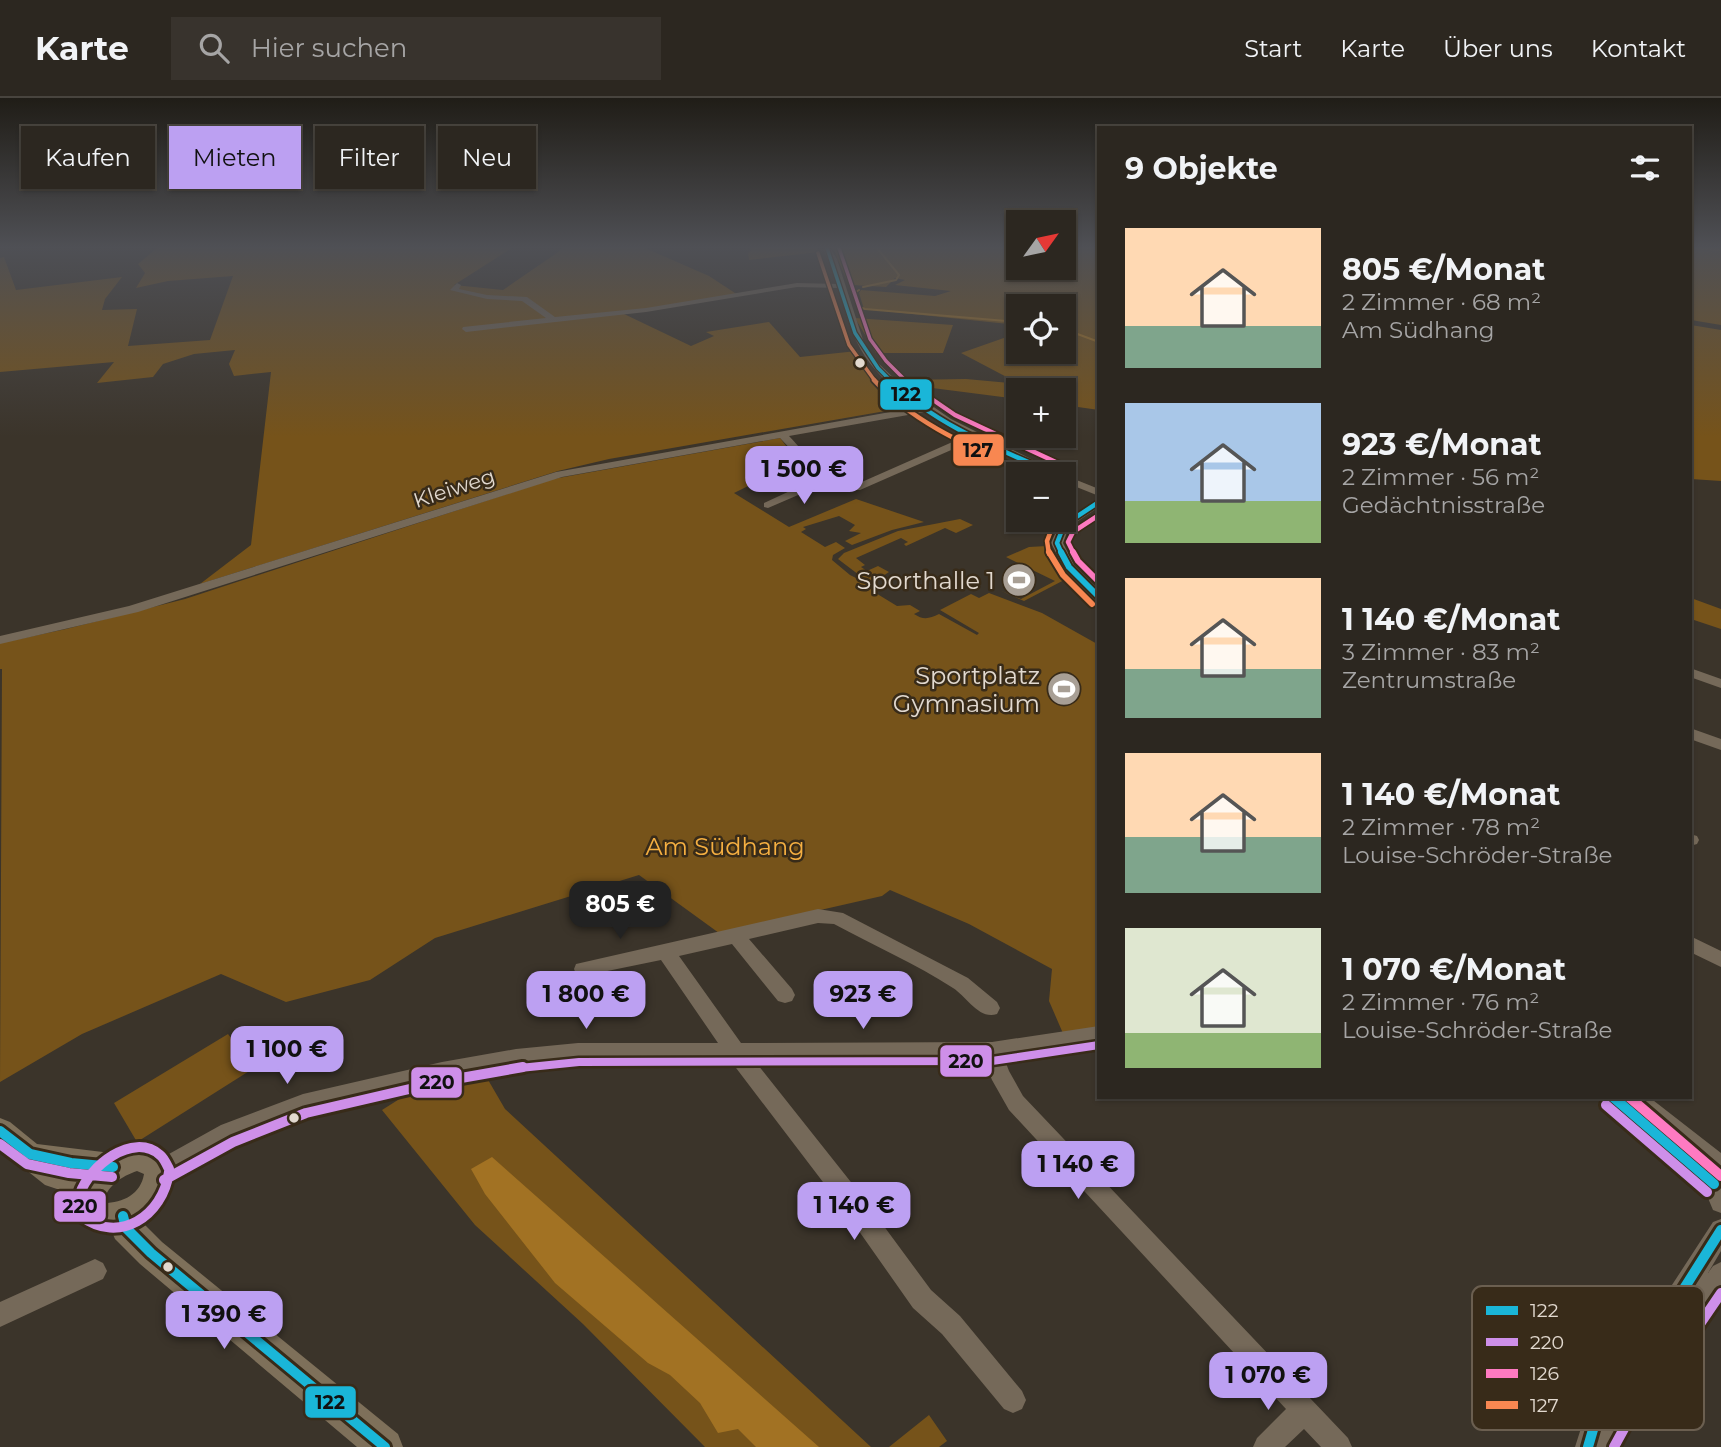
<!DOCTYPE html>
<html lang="de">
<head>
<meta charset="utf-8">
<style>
	body { margin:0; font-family:Montserrat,sans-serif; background:#38332d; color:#f1f3f6; height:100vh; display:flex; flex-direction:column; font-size:26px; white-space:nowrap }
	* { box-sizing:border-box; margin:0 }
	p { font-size:23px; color:#a6a5a5 }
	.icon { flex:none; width:38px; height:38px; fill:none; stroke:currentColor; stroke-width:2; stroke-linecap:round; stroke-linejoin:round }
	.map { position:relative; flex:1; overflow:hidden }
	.side { position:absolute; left:1097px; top:28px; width:595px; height:973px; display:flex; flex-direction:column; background:#2c2720; border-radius:0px; box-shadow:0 2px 5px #0004,0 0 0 2px #48443e }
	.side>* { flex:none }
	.banner { position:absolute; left:21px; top:28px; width:665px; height:63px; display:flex; gap:14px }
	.needle { width:46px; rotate:57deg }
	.controls { position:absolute; left:1006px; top:112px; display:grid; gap:14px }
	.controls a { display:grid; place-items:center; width:70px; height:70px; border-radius:0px; background:#2c2720; box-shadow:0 2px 5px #0004,0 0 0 2px #48443e; font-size:35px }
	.price { position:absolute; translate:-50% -60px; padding:0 16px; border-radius:14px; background:#bca0f2; color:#111; font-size:23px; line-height:46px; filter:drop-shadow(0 2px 4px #0008) }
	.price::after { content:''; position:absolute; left:50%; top:42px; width:21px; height:16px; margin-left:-10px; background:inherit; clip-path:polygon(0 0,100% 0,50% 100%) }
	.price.selected { background:#222; color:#fff }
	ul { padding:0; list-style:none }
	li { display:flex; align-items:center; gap:21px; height:175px; padding:0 28px }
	li span { display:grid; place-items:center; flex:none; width:196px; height:140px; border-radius:0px; color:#555 }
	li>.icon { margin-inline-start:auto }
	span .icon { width:84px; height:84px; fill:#fffc; stroke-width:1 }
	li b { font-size:30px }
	h2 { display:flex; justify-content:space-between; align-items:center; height:84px; padding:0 28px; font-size:30px }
	.chip { padding:0 24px; border-radius:0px; background:#2c2720; box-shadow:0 2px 5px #0004,0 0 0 2px #48443e; font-size:24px; line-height:63px }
	.chip.selected { background:#bca0f2; color:#111 }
	header { display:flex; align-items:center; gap:42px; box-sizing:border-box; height:98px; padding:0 35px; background:#2c2720; border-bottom:2px solid #48443e }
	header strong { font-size:33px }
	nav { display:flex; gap:38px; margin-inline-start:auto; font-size:24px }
	.search { width:490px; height:63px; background:#38332d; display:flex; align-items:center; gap:18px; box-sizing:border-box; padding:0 24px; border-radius:0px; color:#a6a5a5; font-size:26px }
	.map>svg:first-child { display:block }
	.green { fill:#76531a }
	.water { fill:#a27223 }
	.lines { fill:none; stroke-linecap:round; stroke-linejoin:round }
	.stream { stroke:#a27223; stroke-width:2 }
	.minor { fill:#756959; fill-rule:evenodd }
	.major { fill:#7e705a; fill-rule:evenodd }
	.bus-1-far3-casing { stroke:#382b19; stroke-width:6 }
	.bus-1-far2-casing { stroke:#382b19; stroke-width:8 }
	.bus-1-far1-casing { stroke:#382b19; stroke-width:10 }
	.bus-1-casing { stroke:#382b19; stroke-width:16 }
	.bus-2-far1-casing { stroke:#382b19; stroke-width:13 }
	.bus-2-casing { stroke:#382b19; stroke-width:16 }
	.bus-3-far3-casing { stroke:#382b19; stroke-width:6 }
	.bus-3-far2-casing { stroke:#382b19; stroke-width:8 }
	.bus-3-far1-casing { stroke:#382b19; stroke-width:10 }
	.bus-3-casing { stroke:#382b19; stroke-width:16 }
	.bus-4-far2-casing { stroke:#382b19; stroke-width:6 }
	.bus-4-far1-casing { stroke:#382b19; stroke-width:8 }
	.bus-4-casing { stroke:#382b19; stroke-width:10 }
	.bus-1-far3 { stroke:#1ab6d8; stroke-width:3.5 }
	.bus-1-far2 { stroke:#1ab6d8; stroke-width:4.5 }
	.bus-1-far1 { stroke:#1ab6d8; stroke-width:6 }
	.bus-1 { stroke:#1ab6d8; stroke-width:10 }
	.bus-2-far1 { stroke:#ce8fe9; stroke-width:8 }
	.bus-2 { stroke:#ce8fe9; stroke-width:10 }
	.bus-3-far3 { stroke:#fe7ac1; stroke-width:3.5 }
	.bus-3-far2 { stroke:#fe7ac1; stroke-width:4.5 }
	.bus-3-far1 { stroke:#fe7ac1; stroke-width:6 }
	.bus-3 { stroke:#fe7ac1; stroke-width:10 }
	.bus-4-far2 { stroke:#f88751; stroke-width:3.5 }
	.bus-4-far1 { stroke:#f88751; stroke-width:4.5 }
	.bus-4 { stroke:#f88751; stroke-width:6 }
	.bus-dot { fill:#e2d9cf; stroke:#382b19; stroke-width:2.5 }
	.labels { text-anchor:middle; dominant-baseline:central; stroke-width:5; stroke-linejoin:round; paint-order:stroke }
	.far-street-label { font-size:21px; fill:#e2d9cf; stroke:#382b19 }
	.poi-label { font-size:24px; fill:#e2d9cf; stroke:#382b19; text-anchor:end }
	.park-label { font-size:24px; fill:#f5af41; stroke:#382b19 }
	.key { fill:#382b19; stroke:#6b5f50; stroke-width:2 }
	.key-label { font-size:19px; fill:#e2d9cf }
	.line-badge { stroke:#382b19; stroke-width:2.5 }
	.pale-badge-label { font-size:19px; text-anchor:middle; font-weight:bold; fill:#111 }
</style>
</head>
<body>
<header>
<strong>Karte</strong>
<div class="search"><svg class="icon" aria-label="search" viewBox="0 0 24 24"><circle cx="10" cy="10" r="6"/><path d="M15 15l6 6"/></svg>Hier suchen</div>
<nav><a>Start</a><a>Karte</a><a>Über uns</a><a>Kontakt</a></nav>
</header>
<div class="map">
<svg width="1721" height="1349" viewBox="0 0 1721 1349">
	<rect width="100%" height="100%" fill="#3b342a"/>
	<path class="green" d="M 157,150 L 512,150 L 454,187 L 503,192 L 564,150 L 645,150 L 709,178 L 738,197 L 622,215 L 691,248 L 714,238 L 706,234 L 769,224 L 800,259 L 857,253 L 872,276 L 907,307 L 897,311 L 609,361 L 558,373 L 200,486 L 251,447 L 271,274 L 234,278 L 229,266 L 235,252 L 194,256 L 163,266 L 153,279 L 97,285 L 114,264 L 0,274 L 0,160 L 4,159 L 16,192 L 122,179 L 105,201 L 102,212 L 137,211 L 128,248 L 210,242 L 233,178 L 168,183 L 136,190 L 145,175 L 138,166 Z
		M 749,150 L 816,150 L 819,154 L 749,162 L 748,155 L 752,152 Z
		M 833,150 L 1018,150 L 1018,170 L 1064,170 L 1064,150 L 1099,150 L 1099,312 L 1064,307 L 1064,292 L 1018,292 L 1018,301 L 909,287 L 905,282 L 966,281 L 1020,286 L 961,255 L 1018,235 L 1018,254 L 1064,254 L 1064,208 L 1018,208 L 1018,227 L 864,211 L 859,195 L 861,192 L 935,198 L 951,193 L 895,187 L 905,182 L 895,180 L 886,189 L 853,187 L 848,185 Z
		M 1691,150 L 1721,150 L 1721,227 L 1691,222 Z
		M 855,220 L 953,227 L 943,255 L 876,255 Z
		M 1691,227 L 1721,232 L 1721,383 L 1691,381 Z
		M 780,340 L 790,353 L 771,360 L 779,373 L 734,395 L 789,429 L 856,401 L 924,424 L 892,432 L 852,447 L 845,443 L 861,435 L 849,433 L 855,427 L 839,418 L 803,429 L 806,431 L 801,434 L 825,449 L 836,444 L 845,450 L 833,457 L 832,462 L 850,477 L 874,489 L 874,494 L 897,508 L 910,507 L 920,513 L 914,516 C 923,522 929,521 939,516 L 977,537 L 979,535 L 940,512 L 971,496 L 979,500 L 989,495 L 1042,515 L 1099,547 L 1099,934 L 1065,940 L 1049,903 L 1052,871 L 969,826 L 890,792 L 882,798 L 719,835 L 639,777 L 435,840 L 370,882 L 286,904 L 221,876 L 82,936 L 0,984 L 2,571 L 0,571 L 0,539 L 10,543 L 66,531 L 185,501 L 553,381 Z
		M 960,421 L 973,427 L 956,435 L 945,430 L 906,448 L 904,446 L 908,444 L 901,440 L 856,460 L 865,467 L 861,469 L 867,473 L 878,468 L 889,474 L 877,482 L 867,483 L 838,461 L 844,455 L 898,433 Z
		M 1047,448 L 1053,462 L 1068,480 L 1024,503 L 999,492 L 1021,501 L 1055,483 L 1006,459 L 1029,449 Z
		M 1691,500 L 1721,511 L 1721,531 L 1691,521 Z
		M 228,936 L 254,970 L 137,1044 L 114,1005 Z
		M 480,968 L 505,1011 L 871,1349 L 705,1349 L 583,1226 L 475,1127 L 382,1012 L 436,978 Z
		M 929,1317 L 947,1343 L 939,1349 L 889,1349 Z"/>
	<path class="water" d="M 492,1059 L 819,1349 L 756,1349 L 738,1331 L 718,1335 L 700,1305 L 670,1277 L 648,1265 L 555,1185 L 485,1096 L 471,1071 Z"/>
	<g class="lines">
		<path class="stream" d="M 1690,150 L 1721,152
			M 863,189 L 896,182 L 899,177 L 877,150
			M 859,192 L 856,194 L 857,208 L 865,211 L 1018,224
			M 1064,231 L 1099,244"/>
		<path class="minor" d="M 823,150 L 830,150 L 837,161 L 864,245 L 878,265 L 899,285 L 951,321 L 1061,376 L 1047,376 L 974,342 L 860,392 L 845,392 L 826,385 L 768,410 L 764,409 L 764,405 L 818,380 L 780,340 L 562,379 L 138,514 L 0,546 L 0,538 L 129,508 L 556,374 L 918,309 C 868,273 853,249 839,190 L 797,189 L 646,214 L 466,234 L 462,231 L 463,229 L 546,220 L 522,203 L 487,201 L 450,192 L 457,185 L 461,187 L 459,191 L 487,197 L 527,199 L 555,219 L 646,210 L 797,185 L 838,186 ZM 925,314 L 966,338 L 855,387 C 826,384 808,358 789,338 Z
			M 1064,377 L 1099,391 L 1099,398 L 1064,384 Z
			M 1099,401 L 1099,409 L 1069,429 L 1063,445 L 1074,467 L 1099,492 L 1099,503 L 1094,502 L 1065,472 L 1051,445 L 1060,425 Z
			M 1690,570 L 1721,581 L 1721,590 L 1690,579 Z
			M 1690,630 L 1721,641 L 1721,652 L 1690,641 Z
			M 1690,736 L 1697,738 L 1699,742 L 1697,746 L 1690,748 Z
			M 818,811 L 843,815 L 968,880 L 997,904 L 1000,910 L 997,916 C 979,922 967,899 953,890 C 916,866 873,847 834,826 L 818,825 L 749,841 L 792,891 L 795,897 L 792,903 L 785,905 L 778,903 L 732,846 L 679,858 L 741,945 L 992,944 L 1099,928 L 1099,944 L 1004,960 L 1009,973 L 1023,998 L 1348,1340 L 1352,1349 L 1321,1349 L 1304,1331 L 1285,1349 L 1253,1349 L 1257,1340 L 1286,1311 L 1009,1012 L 992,982 L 984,962 L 754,962 L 858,1093 L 931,1192 L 960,1218 L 1022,1293 L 1026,1302 L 1022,1311 L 1013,1315 L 1004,1311 L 942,1236 L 913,1210 L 842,1109 L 730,962 L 578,963 L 516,969 L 442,982 L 304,1014 L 237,1041 L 159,1083 L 151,1080 L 148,1073 L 151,1066 L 221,1027 L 303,996 L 442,964 L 516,951 L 578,945 L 718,945 L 661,862 L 583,878 L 576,876 L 574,871 L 576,866 Z
			M 1690,838 L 1721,853 L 1721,869 L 1690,854 Z
			M 1603,999 L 1649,999 L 1721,1055 L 1721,1115 L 1713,1112 L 1705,1093 L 1606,1006 Z
			M 1721,1121 L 1721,1153 L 1708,1175 L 1713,1168 L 1721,1164 L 1721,1197 L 1657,1292 L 1626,1330 L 1616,1349 L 1575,1349 L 1590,1302 L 1657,1210 L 1713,1124 Z
			M 95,1161 L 103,1165 L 107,1173 L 103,1181 L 0,1229 L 0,1204 Z"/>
		<path class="major" d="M 0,1020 L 10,1024 L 37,1046 L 111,1055 L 137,1047 L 163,1055 C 184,1078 166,1111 142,1124 L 162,1144 L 398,1336 L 403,1349 L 357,1349 L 140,1166 L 115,1141 L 112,1134 L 84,1128 L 73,1105 L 75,1097 L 45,1087 L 0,1051 ZM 137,1073 L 144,1076 C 141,1096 123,1105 104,1105 C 105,1089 122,1078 137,1073 Z"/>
		<g class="bus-1-far3-casing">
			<path id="bus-1-far3" d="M 827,150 L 855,235 L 878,270 L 891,283"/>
		</g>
		<g class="bus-1-far2-casing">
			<path id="bus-1-far2" d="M 890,282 C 935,327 998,351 1056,376
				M 1062,456 L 1057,445 L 1064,427 L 1099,404"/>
		</g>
		<g class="bus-1-far1-casing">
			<path id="bus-1-far1" d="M 1061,454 L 1069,469 L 1099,499"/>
		</g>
		<g class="bus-1-casing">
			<path id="bus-1" d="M 1613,999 L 1714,1086
				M 0,1033 L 30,1056 L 71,1065 L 113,1069
				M 123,1118 L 126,1130 L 151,1155 L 385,1349
				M 1588,1349 L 1599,1311 L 1666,1219 L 1721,1132"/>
		</g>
		<g class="bus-2-far1-casing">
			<path id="bus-2-far1" d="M 510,971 L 579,964 L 992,963 L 1099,947"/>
		</g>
		<g class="bus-2-casing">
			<path id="bus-2" d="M 1606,1007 L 1707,1094
				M 0,1046 L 27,1066 L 69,1075 L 112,1079
				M 169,1071 C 167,1067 164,1060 160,1057 C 133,1033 88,1069 80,1096 C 78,1103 80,1111 81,1118 C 119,1147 163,1118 169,1074
				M 164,1082 L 233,1044 L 306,1015 L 444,983 L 523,969
				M 1614,1349 L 1626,1327 L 1657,1289 L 1721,1195"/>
		</g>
		<g class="bus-3-far3-casing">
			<path id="bus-3-far3" d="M 839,150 L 870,241 L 886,263 L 906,283"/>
		</g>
		<g class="bus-3-far2-casing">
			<path id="bus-3-far2" d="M 904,282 L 955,317 L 1060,366
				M 1074,456 L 1068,444 L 1073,434 L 1099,417"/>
		</g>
		<g class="bus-3-far1-casing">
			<path id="bus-3-far1" d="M 1073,454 L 1078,463 L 1099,484"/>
		</g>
		<g class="bus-3-casing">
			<path id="bus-3" d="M 1629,999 L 1721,1078"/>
		</g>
		<g class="bus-4-far2-casing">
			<path id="bus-4-far2" d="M 818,155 L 849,247 L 875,283"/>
		</g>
		<g class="bus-4-far1-casing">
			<path id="bus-4-far1" d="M 874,282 C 915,327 976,351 1030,376
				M 1049,456 L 1047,443 L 1055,422"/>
		</g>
		<g class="bus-4-casing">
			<path id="bus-4" d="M 1049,454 L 1063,477 L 1092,506"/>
		</g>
		<use href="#bus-1-far3" class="bus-1-far3"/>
		<use href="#bus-1-far2" class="bus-1-far2"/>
		<use href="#bus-1-far1" class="bus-1-far1"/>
		<use href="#bus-1" class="bus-1"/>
		<use href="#bus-2-far1" class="bus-2-far1"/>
		<use href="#bus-2" class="bus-2"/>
		<use href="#bus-3-far3" class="bus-3-far3"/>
		<use href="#bus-3-far2" class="bus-3-far2"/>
		<use href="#bus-3-far1" class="bus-3-far1"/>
		<use href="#bus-3" class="bus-3"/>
		<use href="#bus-4-far2" class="bus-4-far2"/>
		<use href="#bus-4-far1" class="bus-4-far1"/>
		<use href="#bus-4" class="bus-4"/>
	</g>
	<linearGradient id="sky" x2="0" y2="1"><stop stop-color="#201d17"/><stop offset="0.44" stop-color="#4f5055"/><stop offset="1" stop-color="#4f5055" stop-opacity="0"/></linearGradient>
	<rect width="1721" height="339" fill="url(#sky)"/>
	<defs>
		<g id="stadium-disc" transform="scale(1.75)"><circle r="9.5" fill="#a89f95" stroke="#382b19"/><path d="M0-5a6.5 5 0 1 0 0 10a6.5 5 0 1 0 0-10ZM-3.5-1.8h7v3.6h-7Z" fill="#fff"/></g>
	</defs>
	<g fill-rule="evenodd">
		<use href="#stadium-disc" x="1019" y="482"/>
		<use href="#stadium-disc" x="1064" y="591"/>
	</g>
	<g class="bus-dot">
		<circle cx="860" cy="265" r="6"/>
		<circle cx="294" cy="1020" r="6"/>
		<circle cx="168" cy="1169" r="6"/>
	</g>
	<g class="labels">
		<g class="far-street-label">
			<text transform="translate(454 390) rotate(-18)">Kleiweg</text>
		</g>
		<g class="poi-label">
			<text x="995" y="482">Sporthalle 1</text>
			<text x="1040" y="577">Sportplatz<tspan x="1040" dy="28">Gymnasium</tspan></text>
		</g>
		<g class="park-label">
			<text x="725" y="748">Am Südhang</text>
		</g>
	</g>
	<rect x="1472" y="1188" width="232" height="144" rx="10" class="key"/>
	<rect x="1486" y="1208" width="32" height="9" fill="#1ab6d8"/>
	<rect x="1486" y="1240" width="32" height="8" fill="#ce8fe9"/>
	<rect x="1486" y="1271" width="32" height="9" fill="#fe7ac1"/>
	<rect x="1486" y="1303" width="32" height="8" fill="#f88751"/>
	<g class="key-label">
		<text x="1530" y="1219">122</text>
		<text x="1530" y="1251">220</text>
		<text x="1530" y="1282">126</text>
		<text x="1530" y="1314">127</text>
	</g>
	<g class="line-badge">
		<rect x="879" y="280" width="54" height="33" rx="7" fill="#1ab6d8"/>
		<rect x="952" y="335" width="53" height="34" rx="7" fill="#f88751"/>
		<rect x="939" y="946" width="54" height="34" rx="7" fill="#ce8fe9"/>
		<rect x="410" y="968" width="53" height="33" rx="7" fill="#ce8fe9"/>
		<rect x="53" y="1092" width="54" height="33" rx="7" fill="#ce8fe9"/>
		<rect x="304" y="1287" width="53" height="34" rx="7" fill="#1ab6d8"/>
	</g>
	<g class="pale-badge-label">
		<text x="906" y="303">122</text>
		<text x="978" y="359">127</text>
		<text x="966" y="970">220</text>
		<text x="437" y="991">220</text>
		<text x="80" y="1115">220</text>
		<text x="330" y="1311">122</text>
	</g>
</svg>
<div class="controls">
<a><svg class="needle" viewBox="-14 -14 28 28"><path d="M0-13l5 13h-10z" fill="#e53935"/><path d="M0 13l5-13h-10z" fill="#a6a5a5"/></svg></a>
<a><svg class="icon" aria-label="locate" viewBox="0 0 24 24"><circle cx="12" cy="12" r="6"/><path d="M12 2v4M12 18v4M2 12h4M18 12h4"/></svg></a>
<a>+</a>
<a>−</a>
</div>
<b class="price" style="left:804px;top:408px">1 500 €</b>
<b class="price selected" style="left:620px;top:843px">805 €</b>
<b class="price" style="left:586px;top:933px">1 800 €</b>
<b class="price" style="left:863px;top:933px">923 €</b>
<b class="price" style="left:287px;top:988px">1 100 €</b>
<b class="price" style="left:1078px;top:1103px">1 140 €</b>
<b class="price" style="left:854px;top:1144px">1 140 €</b>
<b class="price" style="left:224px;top:1253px">1 390 €</b>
<b class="price" style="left:1268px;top:1314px">1 070 €</b>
<div class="banner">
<a class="chip">Kaufen</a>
<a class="chip selected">Mieten</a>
<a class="chip">Filter</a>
<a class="chip">Neu</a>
</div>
<section class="side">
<h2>9 Objekte<svg class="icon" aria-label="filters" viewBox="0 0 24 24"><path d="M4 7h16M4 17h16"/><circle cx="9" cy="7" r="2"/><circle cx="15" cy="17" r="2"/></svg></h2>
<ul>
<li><span style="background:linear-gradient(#ffd9b3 70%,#7fa58c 0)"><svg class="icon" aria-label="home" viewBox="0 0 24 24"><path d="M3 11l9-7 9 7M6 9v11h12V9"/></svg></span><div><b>805 €/Monat</b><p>2 Zimmer · 68 m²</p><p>Am Südhang</p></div></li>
<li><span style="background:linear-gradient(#a9c7e8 70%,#8fb573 0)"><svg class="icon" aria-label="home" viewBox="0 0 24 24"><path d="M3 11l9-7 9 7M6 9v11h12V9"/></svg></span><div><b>923 €/Monat</b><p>2 Zimmer · 56 m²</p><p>Gedächtnisstraße</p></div></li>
<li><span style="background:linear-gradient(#ffd9b3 65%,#7fa58c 0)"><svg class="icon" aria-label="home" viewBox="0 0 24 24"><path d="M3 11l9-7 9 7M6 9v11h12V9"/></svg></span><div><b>1 140 €/Monat</b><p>3 Zimmer · 83 m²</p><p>Zentrumstraße</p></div></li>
<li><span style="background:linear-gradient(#ffd9b3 60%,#7fa58c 0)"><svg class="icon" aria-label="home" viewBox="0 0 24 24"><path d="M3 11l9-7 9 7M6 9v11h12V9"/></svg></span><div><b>1 140 €/Monat</b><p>2 Zimmer · 78 m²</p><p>Louise-Schröder-Straße</p></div></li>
<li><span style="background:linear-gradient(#dfe7d0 75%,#8fb573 0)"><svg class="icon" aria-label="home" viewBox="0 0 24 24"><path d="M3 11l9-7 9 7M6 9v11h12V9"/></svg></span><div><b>1 070 €/Monat</b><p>2 Zimmer · 76 m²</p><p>Louise-Schröder-Straße</p></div></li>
</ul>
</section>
</div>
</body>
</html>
